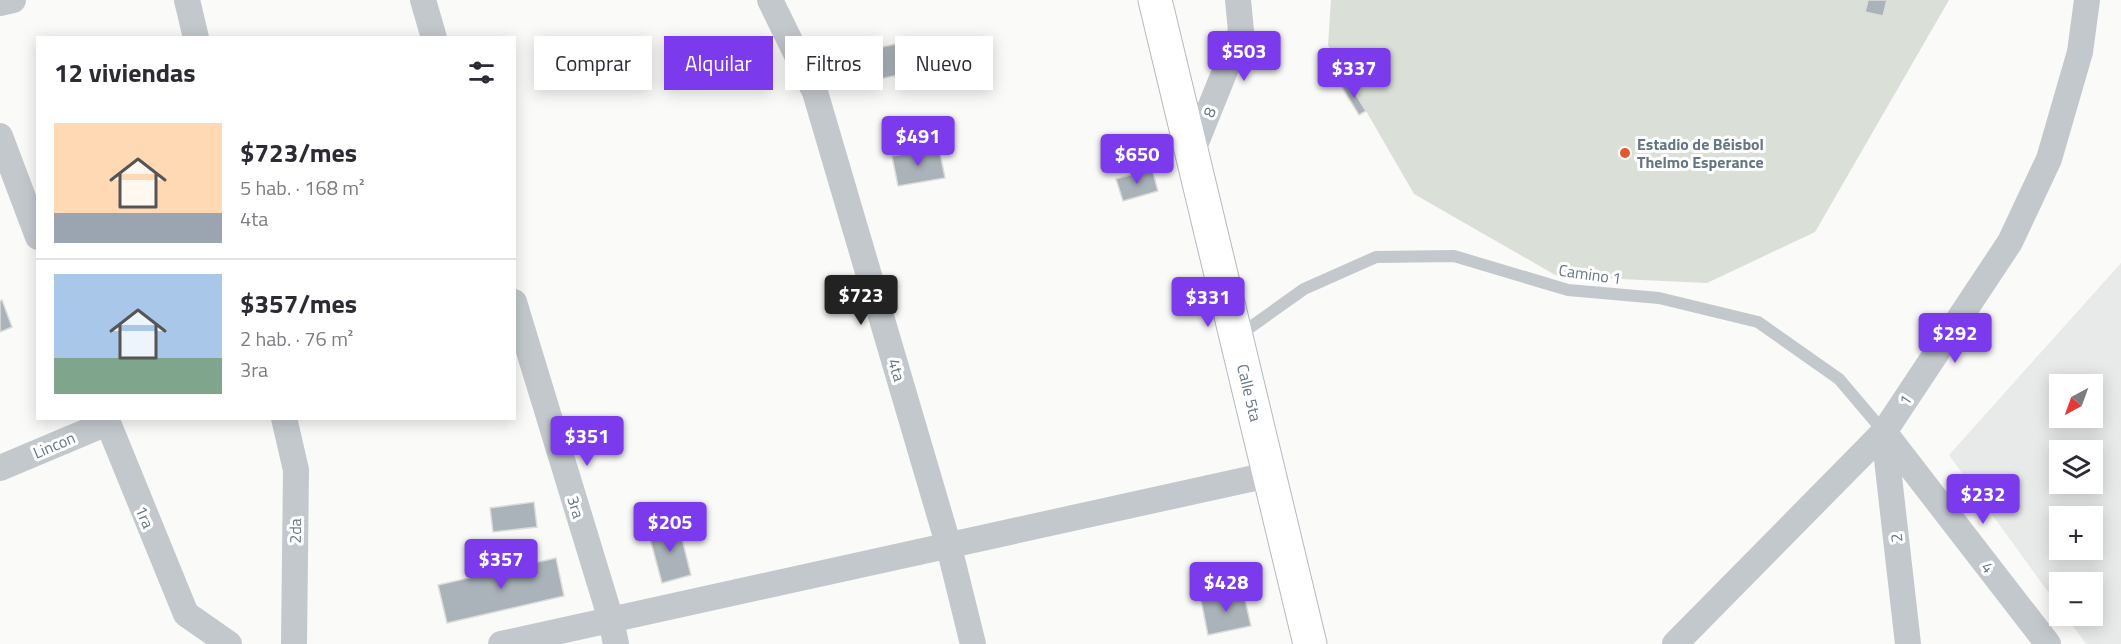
<!DOCTYPE html>
<html lang="es">
<head>
<meta charset="utf-8">
<style>
	body { margin:0; font-family:"Titillium Web",sans-serif; background:#f2f2f3; color:#2b2b33; height:100vh; display:flex; flex-direction:column; font-size:22px; white-space:nowrap }
	* { box-sizing:border-box; margin:0 }
	p { font-size:20px; color:#7c7c81 }
	.icon { flex:none; width:33px; height:33px; fill:none; stroke:currentColor; stroke-width:2; stroke-linecap:round; stroke-linejoin:round }
	.map { position:relative; flex:1; overflow:hidden }
	.sheet { position:absolute; left:36px; top:36px; width:480px; height:384px; display:flex; flex-direction:column; background:#fff; border-radius:0px; box-shadow:0 3px 15px #0003 }
	.sheet>* { flex:none }
	.banner { position:absolute; left:534px; top:36px; width:570px; height:54px; display:flex; gap:12px }
	.needle { width:39px; rotate:221deg }
	.controls { position:absolute; left:2049px; top:374px; display:grid; gap:12px }
	.controls a { display:grid; place-items:center; width:54px; height:54px; border-radius:0px; background:#fff; box-shadow:0 3px 15px #0003; font-size:30px }
	.price { position:absolute; translate:-50% -51px; padding:0 14px; border-radius:6px; background:#7c3aed; color:#fff; font-size:20px; line-height:39px; filter:drop-shadow(0 2px 3px #0008) }
	.price::after { content:''; position:absolute; left:50%; top:36px; width:18px; height:14px; margin-left:-9px; background:inherit; clip-path:polygon(0 0,100% 0,50% 100%) }
	.price.on { background:#222; color:#fff }
	ul { padding:0; list-style:none }
	li { display:flex; align-items:center; gap:18px; height:150px; padding:0 18px }
	li+li { border-top:2px solid #e1e1e2 }
	li span { display:grid; place-items:center; flex:none; width:168px; height:120px; border-radius:0px; color:#555 }
	li>.icon { margin-inline-start:auto }
	span .icon { width:72px; height:72px; fill:#fffc; stroke-width:1 }
	li b { font-size:26px }
	h2 { display:flex; justify-content:space-between; align-items:center; height:72px; padding:0 18px; font-size:26px }
	.chip { padding:0 21px; border-radius:0px; background:#fff; box-shadow:0 3px 15px #0003; font-size:21px; line-height:54px }
	.chip.on { background:#7c3aed; color:#fff }
	.map>svg:first-child { display:block }
	.built { fill:#e8e9e9; fill-rule:evenodd }
	.green { fill:#dadfd7 }
	.building { fill:#aab3b9; stroke:#dcdcda; stroke-width:1.5 }
	.lines { fill:none; stroke-linecap:round; stroke-linejoin:round }
	.secondary-casing { stroke:#b3babf; stroke-width:35 }
	.lane { stroke:#c3c8cc; stroke-width:12 }
	.street { stroke:#c3c8cc; stroke-width:26 }
	.secondary { stroke:#fff; stroke-width:33 }
	.poi-dot { fill:#e4572e; stroke:#fff; stroke-width:2 }
	.labels { text-anchor:middle; dominant-baseline:central; stroke-width:6; stroke-linejoin:round; paint-order:stroke }
	.street-label { font-size:16px; fill:#657683; stroke:#fff }
	.poi-label { font-size:16px; font-weight:bold; fill:#657683; stroke:#fff; text-anchor:start }
</style>
</head>
<body>
<div class="map">
<svg width="2121" height="644" viewBox="0 0 2121 644">
	<rect width="100%" height="100%" fill="#fafaf8"/>
	<path class="built" d="M 2121,263 L 2121,644 L 2086,644 L 2065,615 L 2092,615 L 2092,582 L 2060,582 L 2059,607 L 1949,455 ZM 2060,384 L 2092,384 L 2092,417 L 2060,417 ZM 2060,450 L 2092,450 L 2092,483 L 2060,483 ZM 2060,516 L 2092,516 L 2092,549 L 2060,549 Z"/>
	<path class="green" d="M 1331,0 L 1949,0 L 1815,232 L 1707,283 L 1557,276 L 1414,194 L 1328,45 Z"/>
	<path class="building" d="M 1868,0 L 1887,0 L 1883,16 L 1865,12 Z
		M 906,42 L 913,72 L 874,80 L 868,50 Z
		M 1349,83 L 1366,111 L 1359,115 L 1342,87 Z
		M 939,148 L 945,178 L 898,186 L 892,156 Z
		M 1152,169 L 1158,191 L 1123,201 L 1116,179 Z
		M 2,300 L 12,327 L 0,332 L 0,301 Z
		M 534,502 L 537,527 L 493,532 L 490,508 Z
		M 678,523 L 691,575 L 662,583 L 648,531 Z
		M 556,558 L 564,596 L 447,623 L 438,585 Z
		M 1243,591 L 1251,626 L 1208,635 L 1201,600 Z"/>
	<g class="lines">
		<g class="secondary-casing">
			<g id="secondary">
				<path id="s1" d="M 1155,0 L 1310,644"/>
			</g>
		</g>
		<path class="lane" d="M 1238,336 L 1304,289 L 1376,257 L 1454,256 L 1568,290 L 1659,298 L 1758,322 L 1839,379 L 1884,432"/>
		<path class="street" d="M 187,0 L 196,38
			M 423,0 L 434,38
			M 770,0 L 815,92 L 949,547 L 973,644
			M 0,3 L 13,0
			M 0,136 L 38,237
			M 1191,155 L 1241,31 L 1238,0
			M 514,302 L 611,620 L 616,644
			M 106,418 L 186,614 L 229,644
			M 284,418 L 296,470 L 294,644
			M 1884,432 L 2048,644
			M 1884,433 L 1908,644
			M 0,468 L 107,423
			M 501,644 L 1268,475
			M 1675,644 L 1884,432 L 2010,242 L 2049,159 L 2080,52 L 2087,0"/>
		<use href="#secondary" class="secondary"/>
	</g>
	<circle class="poi-dot" cx="1625" cy="153" r="6"/>
	<g class="labels">
		<g class="street-label">
			<text transform="translate(1209 112) rotate(-68)">8</text>
			<text transform="translate(1590 274) rotate(8)">Camino 1</text>
			<text transform="translate(897 370) rotate(74)">4ta</text>
			<text stroke="none"><textPath href="#s1" startOffset="404">Calle 5ta</textPath></text>
			<text transform="translate(1905 400) rotate(-56)">1</text>
			<text transform="translate(54 445) rotate(-23)">Lincon</text>
			<text transform="translate(576 507) rotate(73)">3ra</text>
			<text transform="translate(145 517) rotate(67)">1ra</text>
			<text transform="translate(295 531) rotate(-89)">2da</text>
			<text transform="translate(1896 538) rotate(-96)">2</text>
			<text transform="translate(1988 567) rotate(52)">4</text>
		</g>
		<g class="poi-label">
			<text x="1637" y="144">Estadio de Béisbol<tspan x="1637" dy="18">Thelmo Esperance</tspan></text>
		</g>
	</g>
</svg>
<div class="controls">
<a><svg class="needle" viewBox="-14 -14 28 28"><path d="M0-13l5 13h-10z" fill="#e53935"/><path d="M0 13l5-13h-10z" fill="#7c7c81"/></svg></a>
<a><svg class="icon" aria-label="layers" viewBox="0 0 24 24"><path d="M12 4l9 5-9 5-9-5zM3 14l9 5 9-5"/></svg></a>
<a>+</a>
<a>−</a>
</div>
<b class="price" style="left:1244px;top:82px">$503</b>
<b class="price" style="left:1354px;top:99px">$337</b>
<b class="price" style="left:918px;top:167px">$491</b>
<b class="price" style="left:1137px;top:185px">$650</b>
<b class="price on" style="left:861px;top:326px">$723</b>
<b class="price" style="left:1208px;top:328px">$331</b>
<b class="price" style="left:1955px;top:364px">$292</b>
<b class="price" style="left:587px;top:467px">$351</b>
<b class="price" style="left:1983px;top:525px">$232</b>
<b class="price" style="left:670px;top:553px">$205</b>
<b class="price" style="left:501px;top:590px">$357</b>
<b class="price" style="left:1226px;top:613px">$428</b>
<div class="banner">
<a class="chip">Comprar</a>
<a class="chip on">Alquilar</a>
<a class="chip">Filtros</a>
<a class="chip">Nuevo</a>
</div>
<section class="sheet">
<h2>12 viviendas<svg class="icon" aria-label="filters" viewBox="0 0 24 24"><path d="M4 7h16M4 17h16"/><circle cx="9" cy="7" r="2"/><circle cx="15" cy="17" r="2"/></svg></h2>
<ul>
<li><span style="background:linear-gradient(#ffd9b3 75%,#9aa5b1 0)"><svg class="icon" aria-label="home" viewBox="0 0 24 24"><path d="M3 11l9-7 9 7M6 9v11h12V9"/></svg></span><div><b>$723/mes</b><p>5 hab. · 168 m²</p><p>4ta</p></div></li>
<li><span style="background:linear-gradient(#a9c7e8 70%,#7fa58c 0)"><svg class="icon" aria-label="home" viewBox="0 0 24 24"><path d="M3 11l9-7 9 7M6 9v11h12V9"/></svg></span><div><b>$357/mes</b><p>2 hab. · 76 m²</p><p>3ra</p></div></li>
</ul>
</section>
</div>
</body>
</html>
